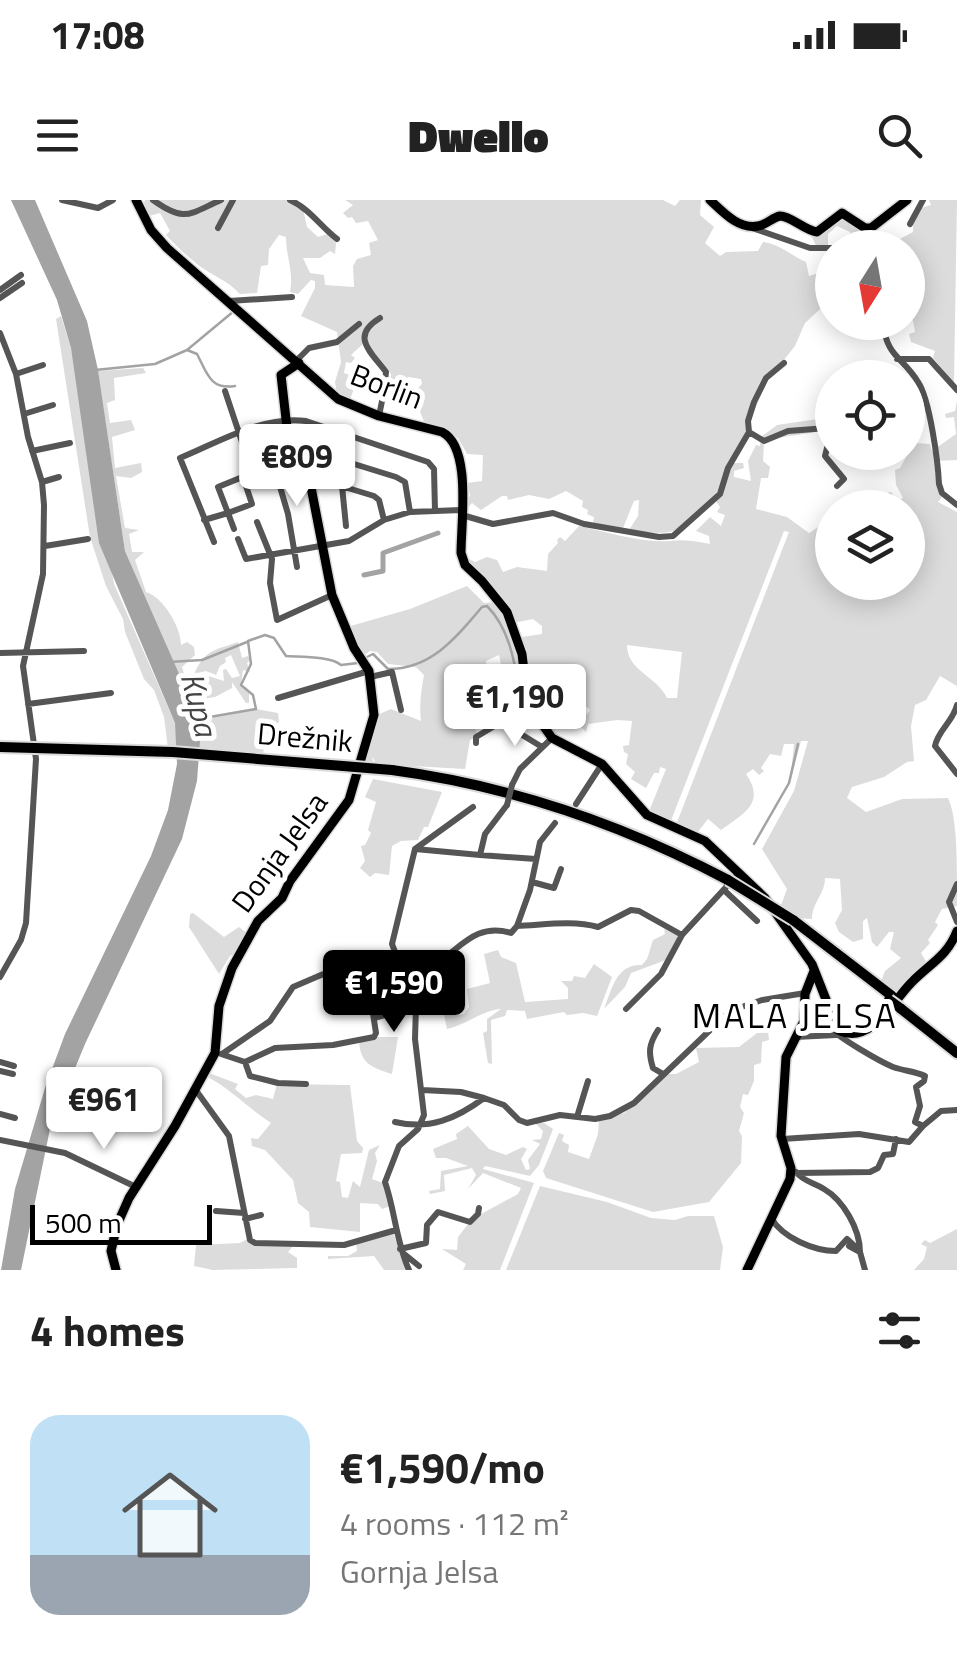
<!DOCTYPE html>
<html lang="en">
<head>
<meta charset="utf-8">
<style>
	body { margin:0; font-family:"Titillium Web",sans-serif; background:#f6f6f6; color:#222; height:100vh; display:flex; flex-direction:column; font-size:38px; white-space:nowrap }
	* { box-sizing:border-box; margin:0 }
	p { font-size:32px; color:#767676 }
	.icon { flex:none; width:55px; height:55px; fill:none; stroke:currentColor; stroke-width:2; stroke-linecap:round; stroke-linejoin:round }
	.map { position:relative; height:1070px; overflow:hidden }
	.drawer { display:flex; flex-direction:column; background:#fff; flex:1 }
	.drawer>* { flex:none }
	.needle { width:65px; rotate:191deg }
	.tools { position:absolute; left:815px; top:30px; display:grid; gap:20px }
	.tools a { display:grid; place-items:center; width:110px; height:110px; border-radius:50%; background:#fff; box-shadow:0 5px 25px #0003; font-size:50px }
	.scale { position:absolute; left:30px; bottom:25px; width:182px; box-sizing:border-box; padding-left:10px; border:5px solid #000; border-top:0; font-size:28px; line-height:35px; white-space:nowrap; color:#000; -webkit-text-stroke:8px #fff; paint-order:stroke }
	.price { position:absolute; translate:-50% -85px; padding:0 22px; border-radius:10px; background:#fff; color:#222; font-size:32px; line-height:65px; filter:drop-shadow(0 2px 5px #0008) }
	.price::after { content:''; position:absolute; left:50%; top:60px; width:30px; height:22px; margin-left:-15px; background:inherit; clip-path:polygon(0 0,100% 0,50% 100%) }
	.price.active { background:#000; color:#fff }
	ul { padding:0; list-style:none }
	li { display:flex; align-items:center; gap:30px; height:250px; padding:0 30px }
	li+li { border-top:2px solid #e0e0e0 }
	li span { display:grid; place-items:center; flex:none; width:280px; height:200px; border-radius:30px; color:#555 }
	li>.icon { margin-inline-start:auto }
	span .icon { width:120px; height:120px; fill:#fffc; stroke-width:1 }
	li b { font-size:42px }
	h2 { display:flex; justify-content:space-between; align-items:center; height:120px; padding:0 30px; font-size:42px }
	.status { display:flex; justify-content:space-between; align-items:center; height:70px; padding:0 50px; background:#fff; direction:ltr }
	.status svg { height:28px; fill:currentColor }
	header { display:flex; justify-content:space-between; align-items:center; height:130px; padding:0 30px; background:#fff; font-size:45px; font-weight:800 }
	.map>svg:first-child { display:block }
	.green { fill:#dcdcdc; fill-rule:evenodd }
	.water { fill:#a3a3a3 }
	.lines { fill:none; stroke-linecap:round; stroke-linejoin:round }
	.stream { stroke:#a3a3a3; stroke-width:2.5 }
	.canal { stroke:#a3a3a3; stroke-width:5 }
	.major-casing { stroke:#dbdbdb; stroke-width:12 }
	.highway-casing { stroke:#dbdbdb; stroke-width:14 }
	.minor { stroke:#555; stroke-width:6 }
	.major { stroke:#000; stroke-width:9 }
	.highway { stroke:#000; stroke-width:10 }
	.highway-bridge-casing { stroke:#dbdbdb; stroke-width:14; stroke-linecap:butt }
	.minor-bridge { stroke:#555; stroke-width:6 }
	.highway-bridge { stroke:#000; stroke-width:10 }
	.labels { text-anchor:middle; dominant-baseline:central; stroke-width:10; stroke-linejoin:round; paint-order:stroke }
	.street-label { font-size:30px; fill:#000; stroke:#fff }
	.water-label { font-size:32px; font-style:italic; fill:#444; stroke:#fff }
	.quarter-label { font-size:35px; letter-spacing:2.5px; fill:#000; stroke:#fff }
</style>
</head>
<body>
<div class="status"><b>17:08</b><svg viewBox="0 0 49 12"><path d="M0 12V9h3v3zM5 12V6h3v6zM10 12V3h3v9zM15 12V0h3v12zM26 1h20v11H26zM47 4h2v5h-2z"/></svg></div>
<header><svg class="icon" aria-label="menu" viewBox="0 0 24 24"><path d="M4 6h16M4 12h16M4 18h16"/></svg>Dwello<svg class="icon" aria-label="search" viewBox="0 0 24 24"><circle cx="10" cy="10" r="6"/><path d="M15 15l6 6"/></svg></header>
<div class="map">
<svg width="957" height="1070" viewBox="0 0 957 1070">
	<rect width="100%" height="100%" fill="#fff"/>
	<path class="green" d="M 145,0 L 286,0 L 303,9 L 307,27 L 318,37 L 327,34 L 336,43 L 335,54 L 330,51 L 320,58 L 303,58 L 310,73 L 324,75 L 325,85 L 354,87 L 353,66 L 357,59 L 371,55 L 369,43 L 378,40 L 368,21 L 356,23 L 352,17 L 348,18 L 343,13 L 353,5 L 345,0 L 663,0 L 675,6 L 680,0 L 701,0 L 700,15 L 714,27 L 705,43 L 720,56 L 726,52 L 758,51 L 763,42 C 780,44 790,55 806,62 L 809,76 L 832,69 L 832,98 L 805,123 L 795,146 L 767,181 L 732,263 L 743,263 L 744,268 L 734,271 L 734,277 L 751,281 L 748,261 L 756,245 L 760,246 L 761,237 L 777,225 L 832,217 L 832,231 L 828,228 C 806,237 785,233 764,243 L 763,261 L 770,267 L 768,278 L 761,278 L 756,309 L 787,317 L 809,333 L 832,318 L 832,382 L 908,382 L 908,308 L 850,307 L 881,306 L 880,294 L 891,292 L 898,301 L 903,298 L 896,285 L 895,270 L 900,268 L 914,243 L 930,244 L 932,251 L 956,234 L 954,217 L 946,218 L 945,214 L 955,211 L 957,201 L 957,260 L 935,261 L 943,296 L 938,302 L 957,312 L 957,486 L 940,476 L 926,500 L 915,505 L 911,526 L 914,561 L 907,562 L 884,577 L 852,587 L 847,598 L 866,612 L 902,599 L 948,598 C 957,616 957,660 957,684 L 952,691 L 957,693 L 957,706 L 942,709 L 935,722 L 938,725 L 928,740 L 930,743 L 921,753 L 927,763 L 898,793 L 881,781 L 885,771 L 901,758 L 890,749 L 894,732 L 889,732 L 877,747 L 872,742 L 867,718 L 863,721 L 863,739 L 853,742 L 839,732 L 835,723 L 842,710 L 840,679 L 825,678 C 825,694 812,703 812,719 L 795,718 L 780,708 L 787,689 L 762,649 L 794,591 L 808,541 L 801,541 L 790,584 L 794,544 L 784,544 L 781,556 L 770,554 L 761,568 L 764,571 L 759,575 L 753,569 L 746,574 C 766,603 744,613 721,630 L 708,619 L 697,633 L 676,625 L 789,332 L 784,331 L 670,623 L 648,614 L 666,569 L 660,567 L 659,573 L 654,573 L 646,588 L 631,579 L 635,572 L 626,564 L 628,554 L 624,552 L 623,546 L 629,545 L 632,521 L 617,520 L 588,524 L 586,532 L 579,525 L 590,510 L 576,497 L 564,504 L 541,494 L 524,493 L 531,514 L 521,518 L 517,513 L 507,513 L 505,506 L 512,500 C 503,492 497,497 496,481 L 504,478 L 499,455 L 486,461 L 488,474 L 481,476 L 475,487 L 462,492 L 478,536 L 470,540 L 465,569 L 377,564 L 372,557 L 373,562 L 366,561 L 363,557 L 377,515 L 391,509 L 421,521 C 419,505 421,491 424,475 L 416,467 L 388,464 L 377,452 L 370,451 L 362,457 L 347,427 L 410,409 L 467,386 L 484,403 L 496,402 L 515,438 L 542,434 L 542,426 L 533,419 L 513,423 L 469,366 L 467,358 L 475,362 L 487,357 L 497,360 L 503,372 L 517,367 L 547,371 L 548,354 L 558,343 L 557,340 L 560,337 L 565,341 L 579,326 C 607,332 641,343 670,341 C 684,339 695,341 710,344 L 709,336 L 696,331 L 710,317 L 721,326 L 725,315 L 717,312 L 720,307 L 715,300 C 676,332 681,337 629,330 L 638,316 L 639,300 L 634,301 L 623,328 L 593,323 L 594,317 L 587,314 L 588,310 L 582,307 L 583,301 L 566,291 L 549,299 L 529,295 L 508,300 L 507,296 L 502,296 L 481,310 L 472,303 L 465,310 L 470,295 L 467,283 L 482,281 L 483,255 L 467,254 L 458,238 L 425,224 L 419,209 L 408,204 L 411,195 L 422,184 L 421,179 L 408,177 L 402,182 L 391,180 L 391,174 L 365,142 L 351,155 L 355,158 L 351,163 L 346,162 L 344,173 L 358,178 L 349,202 L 337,195 L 335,182 L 341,162 L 337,132 L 301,116 L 315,88 L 315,81 L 311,80 L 298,94 L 290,92 C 294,72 286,57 286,37 L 279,35 L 269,49 L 268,65 L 261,66 L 257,93 L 240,94 C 227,80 213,76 198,65 C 187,56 176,46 166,35 L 170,31 L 160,13 L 149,16 L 143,5 ZM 627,445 L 682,452 L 677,498 L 667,498 C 657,476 627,471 627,445 Z
		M 929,0 L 957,0 L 954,183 L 933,158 L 935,151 L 911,142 L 909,134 L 915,132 L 913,121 L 908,115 L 908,48 L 855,47 L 850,40 L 850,32 L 837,26 L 828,34 L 828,45 L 817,48 L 811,35 L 818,34 L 841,16 L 873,29 L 885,47 L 913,32 L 913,22 L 921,8 L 931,5 Z
		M 61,116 L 71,148 L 114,384 L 175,523 L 178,549 L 168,549 L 164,517 L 154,490 L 144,479 L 125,432 L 123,419 L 106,386 L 90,337 L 56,119 Z
		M 143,168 L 146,173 L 114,178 L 115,200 L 107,203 L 110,223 L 131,220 L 135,230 L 112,237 L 115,268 L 141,263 L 142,272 L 131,278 L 116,276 L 125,328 L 139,330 L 129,334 L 132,352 L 144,352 L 135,360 L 146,392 C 163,397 181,427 181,445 L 187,442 L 194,447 L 195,455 L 182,467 L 198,519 L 256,509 L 278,513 L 279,522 L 268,532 L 263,553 L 201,549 L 200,552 L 192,503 L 125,351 L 98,171 Z
		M 238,442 L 242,458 L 248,456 L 250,460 L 247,463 L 250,472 L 243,470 L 241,485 L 249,491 L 249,503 L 246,503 L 232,482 L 232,488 L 215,497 L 203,499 L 205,475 L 224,481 L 223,470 L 226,469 L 232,478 L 240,476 L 231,455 L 225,458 L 226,462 L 220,466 L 216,475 L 206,471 L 194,474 C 206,449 213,451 238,442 Z
		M 373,579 L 442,592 L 428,627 L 424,627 L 418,640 L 401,641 L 392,646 L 389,675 L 375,673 L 370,677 L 360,668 L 365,661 L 361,646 L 365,645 L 371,633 L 368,630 L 376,602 L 365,597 Z
		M 193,713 L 224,737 L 239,727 L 248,734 L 240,751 L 230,756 L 219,774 L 189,727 L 190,714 Z
		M 664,729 L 680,736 L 666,760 L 631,773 L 625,787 L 604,809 C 612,789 616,764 642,765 L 647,759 L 653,740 L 665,734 Z
		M 498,750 L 501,757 L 516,763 L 525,802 L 568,799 L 568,788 L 561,781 L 572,781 L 574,776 L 585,778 L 594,764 L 612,777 L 597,816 L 583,813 L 567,815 L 564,812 L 527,819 L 525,811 L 507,810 L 505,816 L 491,820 L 492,864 L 488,863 L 483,833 L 487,831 L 487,819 L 501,809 C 483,810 468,824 447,829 L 439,790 L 448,785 L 459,815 L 464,814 L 469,807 L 467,789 L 490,783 L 484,754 Z
		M 768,831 L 769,840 L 762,842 L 761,863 L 754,865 L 754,881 L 748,895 L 743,894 L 740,907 L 744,913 L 739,931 L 742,936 L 741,963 L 709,1002 L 653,1012 L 546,978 L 543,971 L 559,933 L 564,935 L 562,941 L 569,945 L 568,952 L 589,959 L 598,934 L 599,920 L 624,913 L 667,874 L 676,874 L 699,862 L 696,848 L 739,847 L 757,833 Z
		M 374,837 L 398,837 L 392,874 C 373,868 360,864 359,841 Z
		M 209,873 L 238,884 L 235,889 L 246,898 L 256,895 L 273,899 L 277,884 L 350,885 L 357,941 L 363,948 L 362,953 L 341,954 L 336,981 L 340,982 L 342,997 L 348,998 L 353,981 L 360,987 L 369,950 L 380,945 L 375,953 L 377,961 L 372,979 L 383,983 L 390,1006 L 382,1009 L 378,1004 L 360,1003 L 360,1032 L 310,1027 L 309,1012 L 298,1003 L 293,980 L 265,950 L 252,946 L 251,938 L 258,939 L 271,923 C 248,908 231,889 206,876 Z
		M 535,923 L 544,923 L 553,929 L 539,965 L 530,976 L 485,966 L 483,969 L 534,983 L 500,1070 L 463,1070 L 466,1064 L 442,1049 L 457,1050 L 458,1037 L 472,1019 L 518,994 L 521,988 L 483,973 L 468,989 L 476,975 L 472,968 L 444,975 L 445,991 L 430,994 L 429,991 L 440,989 L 441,971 L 468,966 L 446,958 L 436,958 L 433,949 L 457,939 L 456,934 L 468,926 L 489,949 L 506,955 L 523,947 L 527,949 L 521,959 L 526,970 L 530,969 L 528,960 L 540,944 L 532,940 L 541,939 L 543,931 Z
		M 540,986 L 607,1002 L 651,1018 L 675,1020 L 688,1016 L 714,1016 L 723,1047 L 720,1070 L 506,1070 Z
		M 957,1029 L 957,1070 L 914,1070 L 924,1059 L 927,1047 L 921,1044 L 925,1040 L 930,1043 Z
		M 393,1033 L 408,1070 L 384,1070 L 374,1056 L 328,1059 L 328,1056 L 348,1056 L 357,1051 L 356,1043 Z
		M 247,1039 L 293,1046 L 288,1052 L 297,1058 L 297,1068 L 213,1070 L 194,1066 L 196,1045 L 240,1043 Z"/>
	<path class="water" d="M 11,0 L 35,0 L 87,121 L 98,170 L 125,351 L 192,503 L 200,541 L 197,581 L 182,639 L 85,844 L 50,929 L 21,1070 L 1,1070 L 15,989 L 45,888 L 65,834 L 151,656 L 168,610 L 177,564 L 175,523 L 99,343 L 71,148 L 57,100 Z"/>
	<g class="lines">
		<path class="stream" d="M 187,150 L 234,111
			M 95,170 L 155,164 L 187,150 L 197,154 C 207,173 210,190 235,186
			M 363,459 L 373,454 L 388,469 C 431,469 456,438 482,407 L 487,406 C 510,429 515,464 520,494
			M 169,462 L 202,460 L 247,442
			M 192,520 L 256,509 L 253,495 L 241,485 L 251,464 L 248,441 L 265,435 L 274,438 L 286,456 C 301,457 331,456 341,465 L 358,463
			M 754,644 L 789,583 L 798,544"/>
		<path class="canal" d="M 364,375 L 383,371 L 383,353 L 438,333"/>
		<g class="major-casing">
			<path id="major" d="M 136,0 L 151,30 L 167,48 L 338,199 L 379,216 L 442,232 C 472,247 461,323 461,353 L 465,365 L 482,381 L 507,412 L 522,454 L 528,504 L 552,538 L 602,564 L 647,615 L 705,641 L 765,698 L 812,764 L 838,830 C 871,846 893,801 911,783 C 929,764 947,757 957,731
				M 710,0 C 723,12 739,30 758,26 C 766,25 773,17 780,16 C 791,16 804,30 817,32 L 842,13 L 865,28 L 871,28 L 907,0
				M 116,1070 L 111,1051 L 117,1025 L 129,998 L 175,926 L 215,853 L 219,806 L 232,768 L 258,721 L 282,698 L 290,681 L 349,600 L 374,515 L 369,471 L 354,448 L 332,395 L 310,282 L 287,228 L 281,175 L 299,163
				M 747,1070 L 790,979 L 791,968 L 781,936 L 786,857 L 804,821 L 805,794 L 814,771"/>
		</g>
		<g class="highway-casing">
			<path id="highway" d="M 392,570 C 512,586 622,624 728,680
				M 793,720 L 892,796
				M 900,808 L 957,853"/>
		</g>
		<path class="minor" d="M 62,0 L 98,8 L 113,0
			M 153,0 C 185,23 189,14 221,0
			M 290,0 C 310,9 320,26 337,39
			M 910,24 L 923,0
			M 218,28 L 233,0
			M 752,28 L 810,48 L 836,48
			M 0,90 L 21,75
			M 0,98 L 22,83
			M 229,101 L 292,97
			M 380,118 C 350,136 370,151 386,172 L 384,191
			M 883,122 C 886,157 903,157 918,182 C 930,200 938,262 939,284 L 942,293 L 957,305
			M 0,133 L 16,174 L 28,237 L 42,282 L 44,305 L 43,374 L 23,466 L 36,559 L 26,723 L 21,740 L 0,777
			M 897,159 L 929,159 L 957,190
			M 296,161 L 309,148 L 337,142 L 359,124
			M 16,174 L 43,165
			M 366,174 L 375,178 L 384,191 L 379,216
			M 225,191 L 252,272
			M 24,214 L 53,205
			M 749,232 L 764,241 L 788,231 L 827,228 L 830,236 L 825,256 L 844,279 L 837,286
			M 32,251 L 70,243
			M 273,263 L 288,314 L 297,367
			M 42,282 L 59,277
			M 328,282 L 374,296 L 379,300 L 384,320
			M 342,286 L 346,326
			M 462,315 L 493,324 L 553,313 L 584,324 L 659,337 L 673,336 L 720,294 L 728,268 L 749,232 L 748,221 L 754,202 L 766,178 L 784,163
			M 204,320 L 228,313 L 218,287 L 309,250 L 396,277 L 405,282 L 410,312
			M 257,322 L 272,359 L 270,383 L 277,420 L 332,395
			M 234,329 L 228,313 L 252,304 L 243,277
			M 238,339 L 246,359 L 349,341 L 384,320 L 410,312 L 461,310
			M 214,342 L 180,258 C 219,242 263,215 306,221 L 428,262 L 434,269 L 435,311
			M 45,346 L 88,339
			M 0,453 L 84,451
			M 370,477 L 392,472 L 401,510
			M 278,498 L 369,471
			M 28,504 L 111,493
			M 957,505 C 953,522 938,530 935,546 L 957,574
			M 476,543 L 476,537 L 501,522 L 542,547
			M 512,585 L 520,569 L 552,538
			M 576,604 L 602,564
			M 415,649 L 480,655 L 485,634 L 507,605
			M 480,655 L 536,659
			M 532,682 L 554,688 L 561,669
			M 957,684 L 949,702 L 957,722
			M 725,691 L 757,721
			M 517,726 L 530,690 L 540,642 L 555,623
			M 404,772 C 412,770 421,770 429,767 C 457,755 472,721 511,733 L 517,726 C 544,725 572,720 598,727 L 631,710 L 639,711 L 682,735
			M 626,809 L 661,774 L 682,735 L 739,673
			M 374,818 L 396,812 L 387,768 L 397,759
			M 658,830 C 649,844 648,852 653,868 L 663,874
			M 795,837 L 836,835
			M 221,854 L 245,862 L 250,876 L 278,883 L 306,884
			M 222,854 L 270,821 L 293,787 L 321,775 L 394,754
			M 0,862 L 14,866
			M 245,862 L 275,848 L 333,845 L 374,837 L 376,833 L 370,794
			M 0,871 L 13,874
			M 195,889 L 229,936 L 250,1040 L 255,1043 L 344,1045 L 396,1030
			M 422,890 L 461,892 L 484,898
			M 0,914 L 15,918
			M 577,917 L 588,881
			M 395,922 C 429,930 456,919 484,898 L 504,905 L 519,920 L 527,923 L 560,915 L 595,919 L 610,916 L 634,903 L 730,811 L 762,800 L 805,793
			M 923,926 L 941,911 L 957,910
			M 782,939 L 859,934 L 909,942 L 923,926 L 915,922 L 920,906 L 916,887 L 924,881 L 925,876 C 915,871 904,871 893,867 C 879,861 839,838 829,827 L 829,808
			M 0,940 L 65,953 L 136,987
			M 796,972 C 804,982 813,982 824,989 C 843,1000 860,1029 860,1052
			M 797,973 L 870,972 L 878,968 L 884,955 L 893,954 L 896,939
			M 216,1011 L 244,1013
			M 771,1018 C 783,1038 814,1051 836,1051 L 847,1039 L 859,1050
			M 245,1019 L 261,1015
			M 849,1046 L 860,1052 L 865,1070
			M 400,1049 L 426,1043 L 427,1025 L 438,1012 L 470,1022 L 478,1014 L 479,1008
			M 403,1053 L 419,1066
			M 409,1070 C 396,1041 395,1011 385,982 L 399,946 L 418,929 L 424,915 L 415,839 L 416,806 L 392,744 L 415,649 L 473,607"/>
		<use href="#major" class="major"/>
		<use href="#highway" class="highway"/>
		<g class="highway-bridge-casing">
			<path id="highway-bridge" d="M 0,547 L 173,552 L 392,570
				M 728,680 L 793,720
				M 889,800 L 900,808"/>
		</g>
		<path class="minor-bridge" d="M 507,605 L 512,585"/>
		<use href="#highway-bridge" class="highway-bridge"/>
	</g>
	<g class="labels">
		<g class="street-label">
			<text transform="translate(387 186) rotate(21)">Borlin</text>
			<text transform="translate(305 537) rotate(5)">Drežnik</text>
			<text transform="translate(279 652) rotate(-54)">Donja Jelsa</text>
		</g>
		<g class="water-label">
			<text transform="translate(200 504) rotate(76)">Kupa</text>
		</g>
		<g class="quarter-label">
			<text x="795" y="815">MALA JELSA</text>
		</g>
	</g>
</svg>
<div class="tools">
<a><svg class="needle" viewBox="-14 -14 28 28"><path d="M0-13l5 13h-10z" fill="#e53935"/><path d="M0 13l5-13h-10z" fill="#767676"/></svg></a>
<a><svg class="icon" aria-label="locate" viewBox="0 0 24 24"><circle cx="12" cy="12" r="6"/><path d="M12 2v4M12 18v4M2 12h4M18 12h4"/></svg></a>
<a><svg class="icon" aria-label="layers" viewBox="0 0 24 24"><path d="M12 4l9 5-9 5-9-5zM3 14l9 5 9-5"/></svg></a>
</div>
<div class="scale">500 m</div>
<b class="price" style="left:297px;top:309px">€809</b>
<b class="price" style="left:515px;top:549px">€1,190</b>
<b class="price active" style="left:394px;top:835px">€1,590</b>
<b class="price" style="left:104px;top:952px">€961</b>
</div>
<section class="drawer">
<h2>4 homes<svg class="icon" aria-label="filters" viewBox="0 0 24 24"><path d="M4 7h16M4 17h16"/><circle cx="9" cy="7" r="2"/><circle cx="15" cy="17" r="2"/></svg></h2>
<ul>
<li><span style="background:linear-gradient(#bfe0f5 70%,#9aa5b1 0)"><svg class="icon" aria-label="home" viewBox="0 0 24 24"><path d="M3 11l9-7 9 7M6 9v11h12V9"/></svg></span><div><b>€1,590/mo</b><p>4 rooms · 112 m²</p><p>Gornja Jelsa</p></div></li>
</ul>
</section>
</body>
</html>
